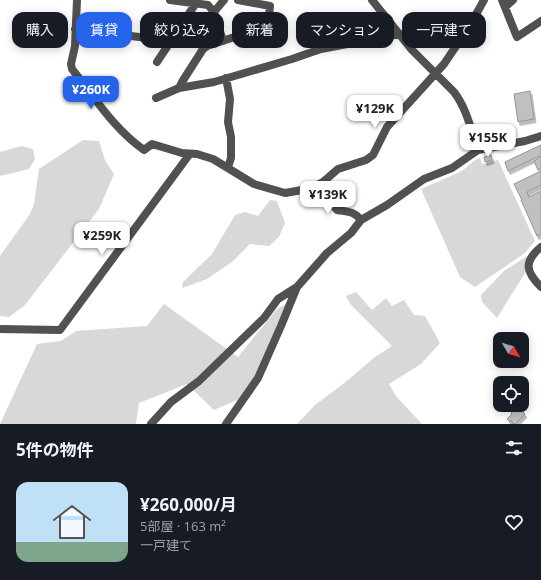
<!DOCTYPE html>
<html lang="ja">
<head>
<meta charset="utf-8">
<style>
	body { margin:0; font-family:"Open Sans","Noto Sans JP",sans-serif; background:#242831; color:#f1f3f6; height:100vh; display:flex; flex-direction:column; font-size:15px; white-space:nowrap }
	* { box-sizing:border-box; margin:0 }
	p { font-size:13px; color:#9ea1a6 }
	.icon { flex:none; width:22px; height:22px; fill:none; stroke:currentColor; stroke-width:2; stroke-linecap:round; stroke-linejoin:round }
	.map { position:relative; height:424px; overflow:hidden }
	.sheet { display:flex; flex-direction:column; background:#171b24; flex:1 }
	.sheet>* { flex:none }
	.hud { position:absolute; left:12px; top:12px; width:517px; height:36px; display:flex; gap:8px }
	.needle { width:26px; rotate:128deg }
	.fabs { position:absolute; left:493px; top:332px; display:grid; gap:8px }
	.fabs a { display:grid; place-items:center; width:36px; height:36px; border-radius:8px; background:#171b24; box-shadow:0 2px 10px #0003; font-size:20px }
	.price { position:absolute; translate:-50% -34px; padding:0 9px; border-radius:8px; background:#fff; color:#222; font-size:13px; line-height:26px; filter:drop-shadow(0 1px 2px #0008) }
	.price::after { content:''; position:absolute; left:50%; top:24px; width:12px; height:9px; margin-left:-6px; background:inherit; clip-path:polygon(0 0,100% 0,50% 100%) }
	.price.on { background:#2563eb; color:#fff }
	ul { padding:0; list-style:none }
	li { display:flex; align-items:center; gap:12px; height:100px; padding:0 16px }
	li+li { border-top:1px solid #363941 }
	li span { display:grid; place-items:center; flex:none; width:112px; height:80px; border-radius:12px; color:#555 }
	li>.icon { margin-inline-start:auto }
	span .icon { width:48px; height:48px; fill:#fffc; stroke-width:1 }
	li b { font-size:17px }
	h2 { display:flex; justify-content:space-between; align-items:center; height:48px; padding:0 16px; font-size:17px }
	.pill { padding:0 14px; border-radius:12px; background:#171b24; box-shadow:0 2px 10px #0003; font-size:14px; line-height:36px }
	.pill.on { background:#2563eb; color:#fff }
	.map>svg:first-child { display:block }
	.green { fill:#d8d8d8 }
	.building { fill:#c0c0c0; stroke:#959595; filter:url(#shadow) }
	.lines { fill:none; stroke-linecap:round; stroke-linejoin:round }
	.minor { stroke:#515151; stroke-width:8 }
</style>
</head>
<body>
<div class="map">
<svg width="541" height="424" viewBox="0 0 541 424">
	<defs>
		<filter id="shadow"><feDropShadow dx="2" dy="3.5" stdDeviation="0" flood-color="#0004"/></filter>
	</defs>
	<rect width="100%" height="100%" fill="#fff"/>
	<path class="green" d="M 83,140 L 99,141 L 105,160 L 114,174 L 99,209 L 25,305 L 9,317 L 0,316 L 0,256 L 30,214 L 34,204 L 39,169 Z
		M 21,146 L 33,149 L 35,159 L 29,169 L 0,176 L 0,152 Z
		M 480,158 L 482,164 L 498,160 L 535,241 L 525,253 L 475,287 L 460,277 L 421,189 L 462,171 L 475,160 Z
		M 270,200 L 277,201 L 285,223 L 279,237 L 269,246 L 250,244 L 232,262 L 207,279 L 182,288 L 183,282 L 212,254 L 235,215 L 245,212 L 258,216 Z
		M 527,256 L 525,273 L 497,318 L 482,302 L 481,295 L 504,271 Z
		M 356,292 L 372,310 L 386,298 L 392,306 L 404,300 L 414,315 L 425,316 L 440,343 L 421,364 L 389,384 L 396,396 L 422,424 L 297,424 L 315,405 L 343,384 L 375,357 L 392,346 L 351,305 L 346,296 Z
		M 289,302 L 259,370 L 242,398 L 214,410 L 187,384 L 139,403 L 136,424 L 0,424 L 37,344 L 61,341 L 76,331 L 147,326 L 164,304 L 238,357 L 277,309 Z"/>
	<path class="building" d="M 530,91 L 534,119 L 518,122 L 514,94 Z
		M 541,145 L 541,168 L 538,170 L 534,161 L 539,158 L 539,156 L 508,171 L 505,162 Z
		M 491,155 L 492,160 L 485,162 L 484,157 Z
		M 541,171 L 541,185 L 527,192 L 529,197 L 541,191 L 541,234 L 537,236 L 521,200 L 522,200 L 514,184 Z
		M 518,407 L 525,414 L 515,424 L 513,424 L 511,420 L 510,422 L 507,419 L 512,414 L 511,413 Z"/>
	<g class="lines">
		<path class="minor" d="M 77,0 L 75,46 L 71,64 L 72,69 C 95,98 114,129 144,150 L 152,144 L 182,153 L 197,154 L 213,159 L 254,184 L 285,193 L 308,189 L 323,182 L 338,169 L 366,160 L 373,155 L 387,127 L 444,64 L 469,27 L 484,0
			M 170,0 L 208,5 L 214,12 L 223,41
			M 372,0 L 412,50 L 454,92 C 467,109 471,130 478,150 L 525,141 L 541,136
			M 502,0 L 517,37 L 541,21
			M 505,7 L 513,0
			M 214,12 L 224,0
			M 75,29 L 171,41
			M 157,62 L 196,3
			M 226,78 L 230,99 L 228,122 L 231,137 L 231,158 L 228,167
			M 179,88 L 182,82 L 203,49 L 207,46 L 268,26 L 270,6 L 238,0
			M 156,98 L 179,88 L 214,82 L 292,59 L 321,49 L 400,34
			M 317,185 L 337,210 C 348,212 354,211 361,220
			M 541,247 C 523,262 526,272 541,287
			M 0,329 L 60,330 L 189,155
			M 151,424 L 171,402 L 199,381 L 264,318 L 278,299 L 297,287
			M 226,424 L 258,378 L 281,326 L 297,287 L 327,253 L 351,233 L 361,220 L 387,205 L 424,179 L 452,168 L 478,150"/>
	</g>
</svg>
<div class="fabs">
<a><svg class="needle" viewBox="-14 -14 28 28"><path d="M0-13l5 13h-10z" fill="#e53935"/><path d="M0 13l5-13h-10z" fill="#9ea1a6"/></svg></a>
<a><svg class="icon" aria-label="locate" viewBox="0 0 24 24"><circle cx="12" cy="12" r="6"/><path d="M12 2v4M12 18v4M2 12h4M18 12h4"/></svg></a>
</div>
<b class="price on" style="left:91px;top:110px">¥260K</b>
<b class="price" style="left:375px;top:129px">¥129K</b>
<b class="price" style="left:488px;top:158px">¥155K</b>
<b class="price" style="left:328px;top:215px">¥139K</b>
<b class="price" style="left:102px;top:256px">¥259K</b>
<div class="hud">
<a class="pill">購入</a>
<a class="pill on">賃貸</a>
<a class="pill">絞り込み</a>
<a class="pill">新着</a>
<a class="pill">マンション</a>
<a class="pill">一戸建て</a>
</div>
</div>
<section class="sheet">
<h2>5件の物件<svg class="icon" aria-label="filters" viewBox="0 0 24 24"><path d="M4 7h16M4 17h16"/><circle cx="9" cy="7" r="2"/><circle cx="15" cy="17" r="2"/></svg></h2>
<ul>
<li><span style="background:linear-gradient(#bfe0f5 75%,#7fa58c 0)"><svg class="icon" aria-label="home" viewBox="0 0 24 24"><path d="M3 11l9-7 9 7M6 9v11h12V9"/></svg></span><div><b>¥260,000/月</b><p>5部屋 · 163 m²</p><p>一戸建て</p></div><svg class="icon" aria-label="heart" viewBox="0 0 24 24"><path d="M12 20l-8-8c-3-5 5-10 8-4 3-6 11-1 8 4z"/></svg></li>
</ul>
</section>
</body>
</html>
